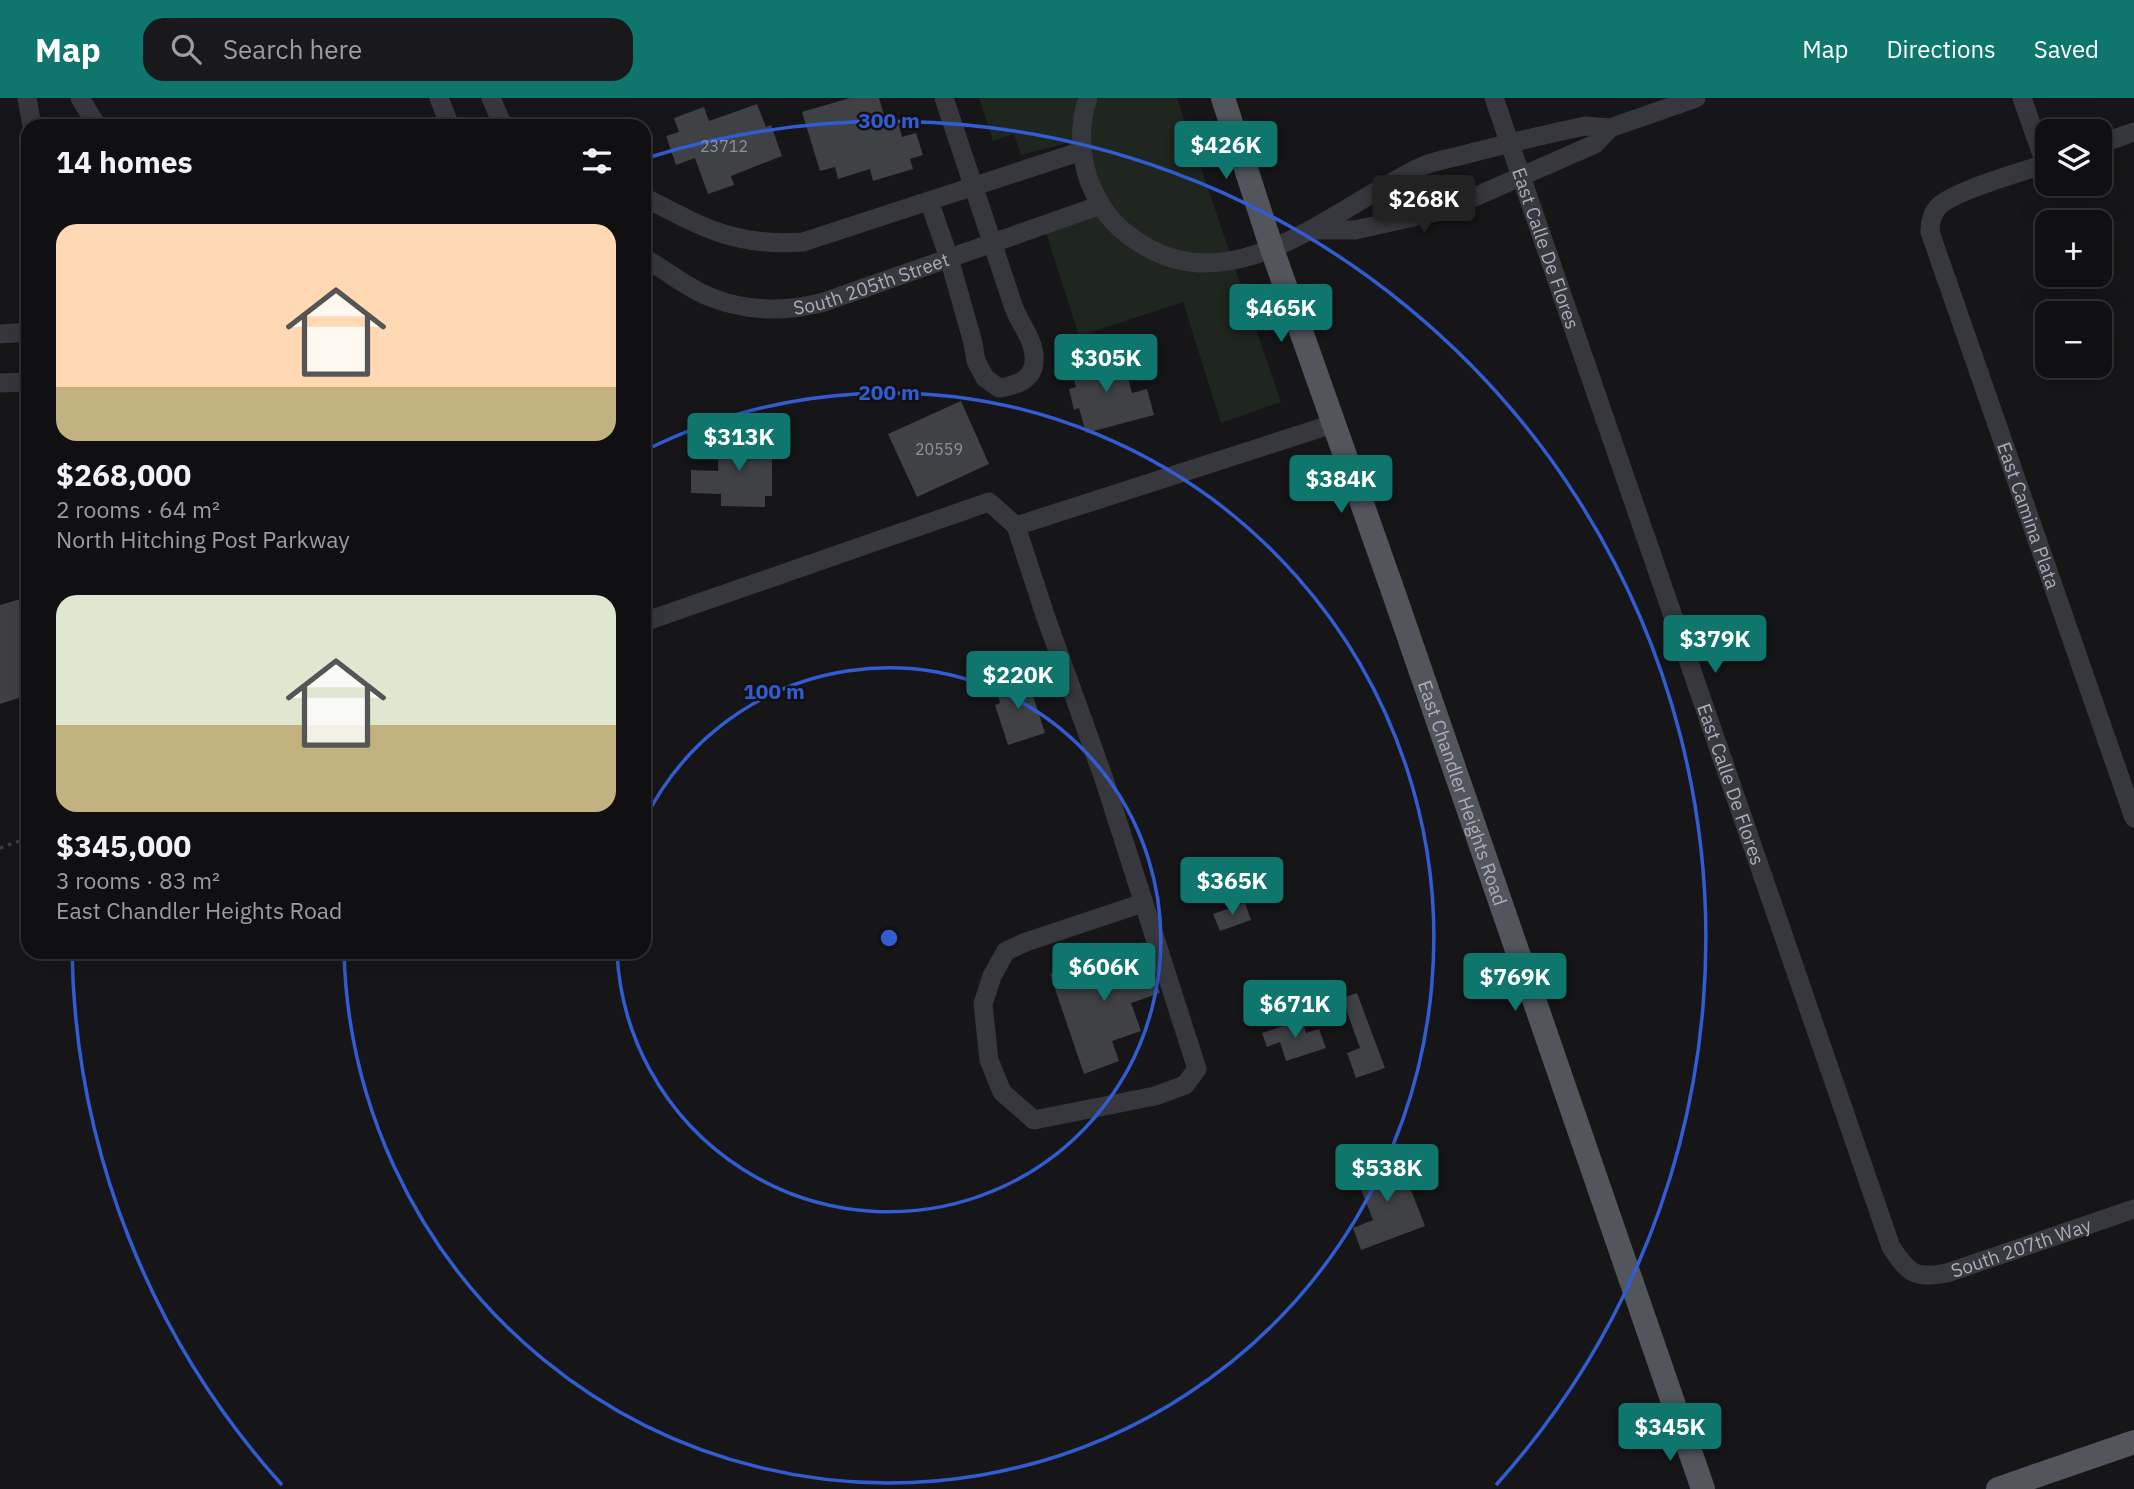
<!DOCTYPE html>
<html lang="en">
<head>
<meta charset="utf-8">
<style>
	body { margin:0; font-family:"IBM Plex Sans",sans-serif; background:#19191b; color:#f1f3f6; height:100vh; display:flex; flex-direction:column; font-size:26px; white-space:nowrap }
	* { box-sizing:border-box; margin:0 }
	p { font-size:23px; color:#9c9d9f }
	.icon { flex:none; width:38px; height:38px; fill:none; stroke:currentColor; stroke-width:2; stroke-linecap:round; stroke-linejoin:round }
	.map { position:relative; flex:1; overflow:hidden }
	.sheet { position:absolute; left:21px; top:21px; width:630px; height:840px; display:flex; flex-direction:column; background:#101012; border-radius:21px; box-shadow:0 7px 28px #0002,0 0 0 2px #303032 }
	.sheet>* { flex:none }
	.buttons { position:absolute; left:2035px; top:21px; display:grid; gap:14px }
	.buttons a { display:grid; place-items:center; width:77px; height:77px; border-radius:14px; background:#101012; box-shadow:0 7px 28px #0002,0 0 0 2px #303032; font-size:35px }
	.price { position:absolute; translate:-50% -60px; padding:0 16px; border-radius:7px; background:#0f766e; color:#fff; font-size:23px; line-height:46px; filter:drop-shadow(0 2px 4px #0008) }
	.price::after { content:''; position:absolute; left:50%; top:42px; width:21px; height:16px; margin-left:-10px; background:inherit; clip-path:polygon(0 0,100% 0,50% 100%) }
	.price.selected { background:#222; color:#fff }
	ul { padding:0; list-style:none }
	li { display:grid; align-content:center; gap:14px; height:371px; padding:0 35px }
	li span { display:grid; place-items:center; height:217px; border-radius:21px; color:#555 }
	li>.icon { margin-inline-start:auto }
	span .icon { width:126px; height:126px; fill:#fffc; stroke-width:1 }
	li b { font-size:30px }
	h2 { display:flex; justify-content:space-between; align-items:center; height:84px; padding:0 35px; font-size:30px }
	header { display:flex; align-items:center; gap:42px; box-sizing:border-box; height:98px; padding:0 35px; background:#0f766e; color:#fff }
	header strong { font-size:33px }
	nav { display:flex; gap:38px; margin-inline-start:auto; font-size:24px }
	.search { width:490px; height:63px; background:#19191b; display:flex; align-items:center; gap:18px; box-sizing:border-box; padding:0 24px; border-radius:21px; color:#9c9d9f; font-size:26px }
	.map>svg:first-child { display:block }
	.green { fill:#1e261f }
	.building { fill:#404145 }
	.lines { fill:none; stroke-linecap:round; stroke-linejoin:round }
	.path { stroke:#3d3f44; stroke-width:3.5; stroke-dasharray:3.5 5; stroke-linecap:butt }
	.minor { stroke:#37383d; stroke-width:19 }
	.major { stroke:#53555c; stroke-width:24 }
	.ring { fill:none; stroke:#325cd3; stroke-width:3.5 }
	.labels { text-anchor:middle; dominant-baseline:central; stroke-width:5; stroke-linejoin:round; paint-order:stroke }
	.number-label { font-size:16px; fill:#8e929b }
	.street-label { font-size:19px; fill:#a8adb8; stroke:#111113 }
	.centre { fill:#325cd3; stroke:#111113; stroke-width:3.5 }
	.ring-label { font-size:21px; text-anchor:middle; font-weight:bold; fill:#325cd3; stroke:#111113; stroke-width:5; stroke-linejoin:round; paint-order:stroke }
</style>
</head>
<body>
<header>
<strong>Map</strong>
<div class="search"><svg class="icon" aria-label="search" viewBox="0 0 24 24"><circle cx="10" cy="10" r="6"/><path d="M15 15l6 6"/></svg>Search here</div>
<nav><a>Map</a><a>Directions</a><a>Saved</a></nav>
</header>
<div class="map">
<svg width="2134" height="1391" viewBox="0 0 2134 1391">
	<rect width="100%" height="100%" fill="#161618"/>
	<path class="green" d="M 979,0 L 1177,0 L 1281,304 L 1221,325 L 1183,204 L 1079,238 L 1046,135 L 1094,120 L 1068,45 L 1021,57 L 1014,36 L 993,43 Z"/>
	<path class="building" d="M 850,0 L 879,0 L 887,27 L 898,24 L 902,39 L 916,35 L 923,57 L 910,61 L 913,71 L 873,83 L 870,71 L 838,81 L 835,69 L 820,73 L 802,14 Z
		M 757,6 L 766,29 L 771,27 L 782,58 L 731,78 L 734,87 L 708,96 L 695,60 L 676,67 L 666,38 L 679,34 L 674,20 L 704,9 L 709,23 Z
		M 1110,252 L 1115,272 L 1125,269 L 1132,295 L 1147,291 L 1154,317 L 1086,335 L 1079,310 L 1074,312 L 1069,291 L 1076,289 L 1069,264 Z
		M 961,303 L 989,366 L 917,399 L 888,336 Z
		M 730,340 L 772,341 L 772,398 L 765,398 L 765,409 L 721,408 L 721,396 L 691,395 L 691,372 L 718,373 L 719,342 L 730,343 Z
		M 24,500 L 28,514 L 28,597 L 0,606 L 0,507 Z
		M 1027,579 L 1045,635 L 1008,647 L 995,607 L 1000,605 L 995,588 Z
		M 1245,805 L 1251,822 L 1220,833 L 1213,816 Z
		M 1143,844 L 1160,895 L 1131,905 L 1141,933 L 1112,943 L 1119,963 L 1084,976 L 1050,876 L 1081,866 L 1083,873 L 1113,863 L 1110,855 Z
		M 1357,895 L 1385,970 L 1356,980 L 1347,955 L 1360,950 L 1342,900 Z
		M 1302,922 L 1306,935 L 1319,931 L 1326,950 L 1286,963 L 1280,944 L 1267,949 L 1262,935 Z
		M 1398,1059 L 1425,1128 L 1361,1152 L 1353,1130 L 1373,1122 L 1355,1076 Z"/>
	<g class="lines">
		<path class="path" d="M 0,750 L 28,740"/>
		<g class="minor">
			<path d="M 27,0 L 32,28"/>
			<path d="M 80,0 L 97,28"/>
			<path d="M 439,0 L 450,28"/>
			<path d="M 491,0 L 503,28"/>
			<path d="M 1088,0 C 1076,35 1081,76 1101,107 C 1113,128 1131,141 1152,152 C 1233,194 1319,125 1387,87 C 1399,81 1412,72 1425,67 C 1439,62 1456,59 1471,55 C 1509,45 1547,36 1585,28 L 1610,30 L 1696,0"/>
			<path id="s1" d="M 1494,0 L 1891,1149 C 1909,1176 1915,1181 1947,1175 L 2134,1111"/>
			<path d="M 2022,0 L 2045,65"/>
			<path d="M 2100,46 L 2134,34"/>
			<path id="s2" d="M 2048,65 C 2022,74 1956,92 1939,108 C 1932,115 1930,124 1930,134 L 2134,720"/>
			<path d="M 644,99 C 702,129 735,149 803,144 L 1082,53"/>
			<path d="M 929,103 L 949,160 L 973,245 L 976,263 L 985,280 L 999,290 C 1015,288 1033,282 1034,264 C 1036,244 1021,228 1014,210 C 990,140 968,70 944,0"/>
			<path d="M 1312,132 L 1355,132 L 1445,112 L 1595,46 L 1610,30"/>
			<path id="s3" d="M 644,160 C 666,172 687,190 710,199 C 747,214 786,214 824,204 L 1101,107"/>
			<path d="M 0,236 L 28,234"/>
			<path d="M 0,285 L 28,284"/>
			<path d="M 644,524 L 989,404 L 1016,428"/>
			<path d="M 1143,805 L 1026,844 L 1006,853 L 992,878 L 983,906 L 989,962 L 1002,994 L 1034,1022 L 1155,998 L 1185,987 L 1197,971 L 1104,681 L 1045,517 L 1016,428 L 1333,326"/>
		</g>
		<g class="major">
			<path id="s4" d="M 1223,0 L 1272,151 L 1393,493 L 1703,1391"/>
			<path d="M 1998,1391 L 2134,1344"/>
		</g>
	</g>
	<g class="ring">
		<path d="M645 721A272 272 0 1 1 617 854"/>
		<path d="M646 352A545 545 0 1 1 344 854"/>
		<path d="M282 1387A817 817 0 0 1 72 854M650 59A817 817 0 0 1 1496 1387"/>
	</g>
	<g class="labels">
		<g class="number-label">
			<text x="724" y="48">23712</text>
			<text x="939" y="351">20559</text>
		</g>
		<g class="street-label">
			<text stroke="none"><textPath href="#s1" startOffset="159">East Calle De Flores</textPath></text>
			<text stroke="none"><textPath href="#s3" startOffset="243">South 205th Street</textPath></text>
			<text stroke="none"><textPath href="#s2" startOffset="446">East Camina Plata</textPath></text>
			<text stroke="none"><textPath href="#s1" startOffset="726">East Calle De Flores</textPath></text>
			<text stroke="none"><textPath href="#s4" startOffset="735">East Chandler Heights Road</textPath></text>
			<text stroke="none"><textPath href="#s1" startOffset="1362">South 207th Way</textPath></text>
		</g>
	</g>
	<circle cx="889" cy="840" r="10" class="centre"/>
	<g class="ring-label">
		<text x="889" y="30">300 m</text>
		<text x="889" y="302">200 m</text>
		<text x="774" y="601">100 m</text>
	</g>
</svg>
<div class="buttons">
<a><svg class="icon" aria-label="layers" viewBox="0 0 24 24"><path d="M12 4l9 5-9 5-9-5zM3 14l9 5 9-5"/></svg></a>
<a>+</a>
<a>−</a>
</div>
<b class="price" style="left:1226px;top:83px">$426K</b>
<b class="price selected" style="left:1424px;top:137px">$268K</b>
<b class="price" style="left:1281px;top:246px">$465K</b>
<b class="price" style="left:1106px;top:296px">$305K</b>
<b class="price" style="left:739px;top:375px">$313K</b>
<b class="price" style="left:1341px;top:417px">$384K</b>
<b class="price" style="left:1715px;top:577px">$379K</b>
<b class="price" style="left:1018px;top:613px">$220K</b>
<b class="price" style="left:1232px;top:819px">$365K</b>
<b class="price" style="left:1104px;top:905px">$606K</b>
<b class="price" style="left:1515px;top:915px">$769K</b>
<b class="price" style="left:1295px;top:942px">$671K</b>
<b class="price" style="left:1387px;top:1106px">$538K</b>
<b class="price" style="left:1670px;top:1365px">$345K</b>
<section class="sheet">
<h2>14 homes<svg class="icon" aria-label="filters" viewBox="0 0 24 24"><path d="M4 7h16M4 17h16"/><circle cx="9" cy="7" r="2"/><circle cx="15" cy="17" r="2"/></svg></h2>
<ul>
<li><span style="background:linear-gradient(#ffd9b3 75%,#c2b280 0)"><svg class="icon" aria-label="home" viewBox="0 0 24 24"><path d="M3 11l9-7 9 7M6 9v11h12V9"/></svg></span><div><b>$268,000</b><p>2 rooms · 64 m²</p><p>North Hitching Post Parkway</p></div></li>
<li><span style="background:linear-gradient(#dfe7d0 60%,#c2b280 0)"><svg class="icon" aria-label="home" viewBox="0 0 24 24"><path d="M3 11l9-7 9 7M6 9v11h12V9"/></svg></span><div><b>$345,000</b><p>3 rooms · 83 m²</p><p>East Chandler Heights Road</p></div></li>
</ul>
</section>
</div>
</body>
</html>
